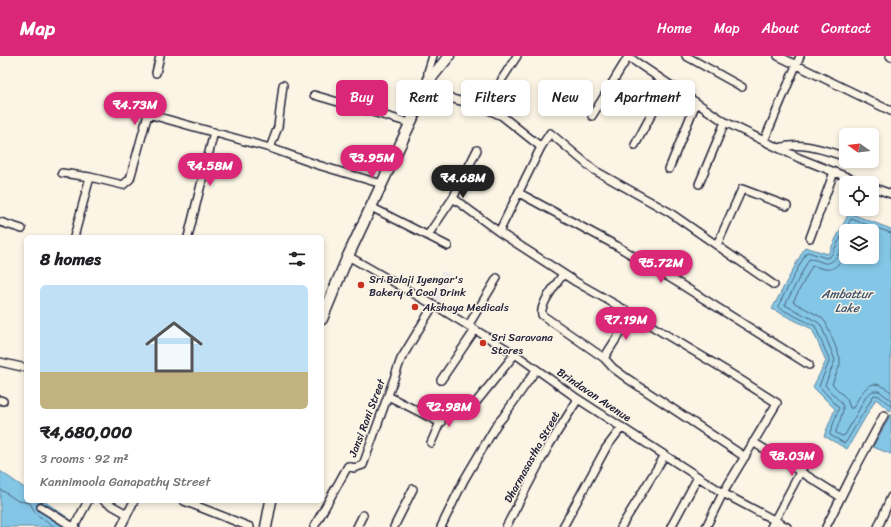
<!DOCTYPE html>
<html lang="en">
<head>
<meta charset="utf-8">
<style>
	body { margin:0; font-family:Sriracha,sans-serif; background:#f2f2f2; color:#202124; height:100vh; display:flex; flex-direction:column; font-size:15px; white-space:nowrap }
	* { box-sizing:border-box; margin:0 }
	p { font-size:13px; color:#757577 }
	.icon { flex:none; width:22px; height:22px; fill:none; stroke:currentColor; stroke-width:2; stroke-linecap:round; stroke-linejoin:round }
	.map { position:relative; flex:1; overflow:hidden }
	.side { position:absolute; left:24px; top:179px; width:300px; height:268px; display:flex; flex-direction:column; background:#fff; border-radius:6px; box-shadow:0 2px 6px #0003 }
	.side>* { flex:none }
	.top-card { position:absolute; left:336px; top:24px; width:380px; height:36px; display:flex; gap:8px }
	.needle { width:26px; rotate:284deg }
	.fabs { position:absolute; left:839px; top:72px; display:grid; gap:8px }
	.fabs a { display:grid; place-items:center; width:40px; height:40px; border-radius:6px; background:#fff; box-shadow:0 2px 6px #0003; font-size:20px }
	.price { position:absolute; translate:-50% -34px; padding:0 9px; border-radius:14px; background:#db2777; color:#fff; font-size:13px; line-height:26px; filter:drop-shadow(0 1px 2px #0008) }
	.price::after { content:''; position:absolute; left:50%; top:24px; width:12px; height:9px; margin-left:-6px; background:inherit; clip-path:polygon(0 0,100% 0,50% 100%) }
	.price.active { background:#222; color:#fff }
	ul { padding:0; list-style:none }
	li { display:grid; align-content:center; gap:8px; height:212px; padding:0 16px }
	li+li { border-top:1px solid #e0e0e0 }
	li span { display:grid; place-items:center; height:124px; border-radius:6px; color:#555 }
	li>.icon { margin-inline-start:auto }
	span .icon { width:72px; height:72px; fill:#fffc; stroke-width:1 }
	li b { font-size:17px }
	h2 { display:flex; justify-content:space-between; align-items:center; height:48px; padding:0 16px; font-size:17px }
	.chip { padding:0 14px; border-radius:6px; background:#fff; box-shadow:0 2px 6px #0003; font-size:14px; line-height:36px }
	.chip.active { background:#db2777; color:#fff }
	header { display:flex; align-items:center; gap:24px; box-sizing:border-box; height:56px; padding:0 20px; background:#db2777; color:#fff }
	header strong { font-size:19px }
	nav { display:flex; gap:22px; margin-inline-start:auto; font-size:14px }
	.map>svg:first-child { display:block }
	.built { fill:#efe8eb }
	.water { fill:#84c6e5; stroke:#5d84a1; fill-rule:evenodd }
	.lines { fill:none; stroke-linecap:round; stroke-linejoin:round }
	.shore { stroke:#49647f; stroke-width:1 }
	.street-casing { stroke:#22223b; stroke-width:10 }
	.secondary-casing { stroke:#22223b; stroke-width:13 }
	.street { stroke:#fcf5e5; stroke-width:7 }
	.secondary { stroke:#fcf5e5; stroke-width:10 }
	.poi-dot { fill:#c8321e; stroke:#fcf5e5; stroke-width:1.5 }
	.labels { text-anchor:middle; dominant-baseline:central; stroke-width:3; stroke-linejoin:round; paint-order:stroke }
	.poi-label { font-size:11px; fill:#22223b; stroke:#fcf5e5; text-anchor:start }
	.street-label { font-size:11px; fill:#22223b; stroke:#fcf5e5 }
	.water-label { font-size:12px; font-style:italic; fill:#3f536e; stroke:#fcf5e5 }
</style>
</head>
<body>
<header>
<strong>Map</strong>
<nav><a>Home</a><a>Map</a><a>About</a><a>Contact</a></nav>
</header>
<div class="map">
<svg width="891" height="471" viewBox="0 0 891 471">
	<rect width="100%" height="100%" fill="#fcf5e5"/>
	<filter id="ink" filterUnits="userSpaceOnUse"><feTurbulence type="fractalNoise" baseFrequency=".025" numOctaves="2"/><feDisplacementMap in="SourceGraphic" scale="8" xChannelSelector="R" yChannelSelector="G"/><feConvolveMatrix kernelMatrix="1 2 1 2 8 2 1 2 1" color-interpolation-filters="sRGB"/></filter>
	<g filter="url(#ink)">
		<path class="built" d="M 442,215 L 451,218 L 440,245 L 432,242 Z"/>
		<path class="water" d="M 849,157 L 891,173 L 891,356 L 876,343 L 847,393 L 824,380 L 835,353 L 813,331 L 826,305 L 812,273 L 772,253 L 805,191 L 828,198 ZM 846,175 L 872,175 L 872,201 L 846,201 Z
			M 891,358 L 891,398 L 873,391 Z
			M 0,415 L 26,433 L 26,445 L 44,445 L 81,471 L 0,471 Z"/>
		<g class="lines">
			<path class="shore" d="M 891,177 L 851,163 L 830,201 L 826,202 L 808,196 L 806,197 L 778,250 L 779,252 L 815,270 L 829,303 L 829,306 L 819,330 L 839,352 L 830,377 L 830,379 L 844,387 L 846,386 L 874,339 L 879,340 L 891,350
				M 846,183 C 842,191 836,209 824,207 C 819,205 814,203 809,203 L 785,249 L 816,265 L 821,269 L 835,304 L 825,329 C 843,353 849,341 836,375 L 836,377 L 842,380 L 845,379 L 867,339 L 873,335 L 879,335 L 891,344
				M 846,195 C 841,204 837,215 825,213 C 820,212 816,210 812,210 L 793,246 L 821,261 L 826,267 L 840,302 L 840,309 L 832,328 L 847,343 L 850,352 L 853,352 C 863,334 870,318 891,336
				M 0,433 L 18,445 L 30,447 L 36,458 L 55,471"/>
			<g class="street-casing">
				<path id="street" d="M 433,0 L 428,16 L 427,30 L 453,43 L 482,51 L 502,60 L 541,91
					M 627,0 L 725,66 L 799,102 L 862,127
					M 686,0 L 742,31
					M 778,0 L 891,55
					M 890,0 L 891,1
					M 156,17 L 160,0
					M 283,29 L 278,71 L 270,92 L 318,109 L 382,128
					M 314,39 L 410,67
					M 490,54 L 502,23 L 517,0
					M 592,60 L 628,1
					M 764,85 L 800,0
					M 635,89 L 668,28
					M 778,92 C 801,85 824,94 846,101
					M 669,113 L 696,47
					M 62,117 L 90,121
					M 699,128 L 725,66
					M 872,131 L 891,138
					M 519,137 L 617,190 L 680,228 L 809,309
					M 453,142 L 499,176
					M 371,151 L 448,190
					M 0,166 L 22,173
					M 428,179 L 453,142 L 477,94
					M 74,181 L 90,121 L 123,129 L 130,123 L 148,58 L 270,92
					M 188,181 L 214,76
					M 810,182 L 834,116
					M 717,189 L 742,133 L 787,150
					M 348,200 L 444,255 L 515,298 L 578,343 L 723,437 L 787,471
					M 563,218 C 557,228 539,248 542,259 L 604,302 L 613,312 L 628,323 L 745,401
					M 468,270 L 497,222
					M 604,302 L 632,258
					M 0,306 L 26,312
					M 441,324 L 475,274
					M 388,340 L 441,367
					M 0,344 L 3,345
					M 473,350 L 515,298
					M 753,386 L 841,441
					M 431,387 L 448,348
					M 104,445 L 127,458
					M 184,445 L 250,471
					M 41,451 L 73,471
					M 74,471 L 88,445
					M 121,471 L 134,445
					M 314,471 L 348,410 L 354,412 L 363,409 L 401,303 L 433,250
					M 357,471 L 363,459
					M 394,471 L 413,433
					M 441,471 L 464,424 L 497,368 L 503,361 L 536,314
					M 506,471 L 548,391 L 578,343
					M 563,471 L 606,392 L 622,371
					M 621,471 L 665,399
					M 671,471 L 698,421
					M 706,471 L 723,437 L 777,347 L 725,314 L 620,251 L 576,226 L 499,176 L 541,91 L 550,77 L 594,114 L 669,156 L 774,229
					M 771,471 L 813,392
					M 826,471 L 853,417 L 884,359
					M 878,471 L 891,441"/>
			</g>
			<g class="secondary-casing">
				<path id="secondary" d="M 322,263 L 348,200 L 432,21 L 449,0
					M 266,471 L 271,445"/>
			</g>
			<use href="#street" class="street"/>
			<use href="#secondary" class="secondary"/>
		</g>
	</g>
	<g class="poi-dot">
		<circle cx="361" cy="229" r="4"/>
		<circle cx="415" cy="251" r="4"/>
		<circle cx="483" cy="287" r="4"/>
	</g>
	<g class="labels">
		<g class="poi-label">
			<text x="369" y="223">Sri Balaji Iyengar's<tspan x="369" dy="13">Bakery &amp; Cool Drink</tspan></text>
			<text x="423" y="251">Akshaya Medicals</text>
			<text x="491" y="281">Sri Saravana<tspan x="491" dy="13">Stores</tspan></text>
		</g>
		<g class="street-label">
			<text transform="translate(594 339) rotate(34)">Brindavan Avenue</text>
			<text transform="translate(367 362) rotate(-69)">Jansi Rani Street</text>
			<text transform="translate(532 401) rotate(-61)">Dharmasastha Street</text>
		</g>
		<g class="water-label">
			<text x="847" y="238">Ambattur<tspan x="847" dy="14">Lake</tspan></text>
		</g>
	</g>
</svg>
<div class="fabs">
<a><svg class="needle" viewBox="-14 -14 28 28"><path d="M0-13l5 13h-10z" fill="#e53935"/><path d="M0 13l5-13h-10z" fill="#757577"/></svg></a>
<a><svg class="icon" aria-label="locate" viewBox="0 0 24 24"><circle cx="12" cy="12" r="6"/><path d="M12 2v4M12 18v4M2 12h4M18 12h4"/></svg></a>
<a><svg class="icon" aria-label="layers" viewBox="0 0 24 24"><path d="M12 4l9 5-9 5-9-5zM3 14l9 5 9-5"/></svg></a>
</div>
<b class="price" style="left:135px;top:70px">₹4.73M</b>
<b class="price" style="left:372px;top:123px">₹3.95M</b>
<b class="price" style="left:210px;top:131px">₹4.58M</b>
<b class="price active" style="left:463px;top:143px">₹4.68M</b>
<b class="price" style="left:661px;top:228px">₹5.72M</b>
<b class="price" style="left:626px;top:285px">₹7.19M</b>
<b class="price" style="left:449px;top:372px">₹2.98M</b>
<b class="price" style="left:792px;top:421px">₹8.03M</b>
<div class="top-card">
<a class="chip active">Buy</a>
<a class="chip">Rent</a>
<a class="chip">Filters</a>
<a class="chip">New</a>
<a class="chip">Apartment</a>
</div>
<section class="side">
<h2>8 homes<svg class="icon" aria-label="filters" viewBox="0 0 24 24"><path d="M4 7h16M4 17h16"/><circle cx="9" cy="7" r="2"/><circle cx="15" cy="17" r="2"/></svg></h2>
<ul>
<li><span style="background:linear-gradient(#bfe0f5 70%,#c2b280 0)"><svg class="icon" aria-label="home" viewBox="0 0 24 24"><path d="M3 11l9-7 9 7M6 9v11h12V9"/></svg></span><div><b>₹4,680,000</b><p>3 rooms · 92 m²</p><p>Kannimoola Ganapathy Street</p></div></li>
</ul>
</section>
</div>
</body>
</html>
